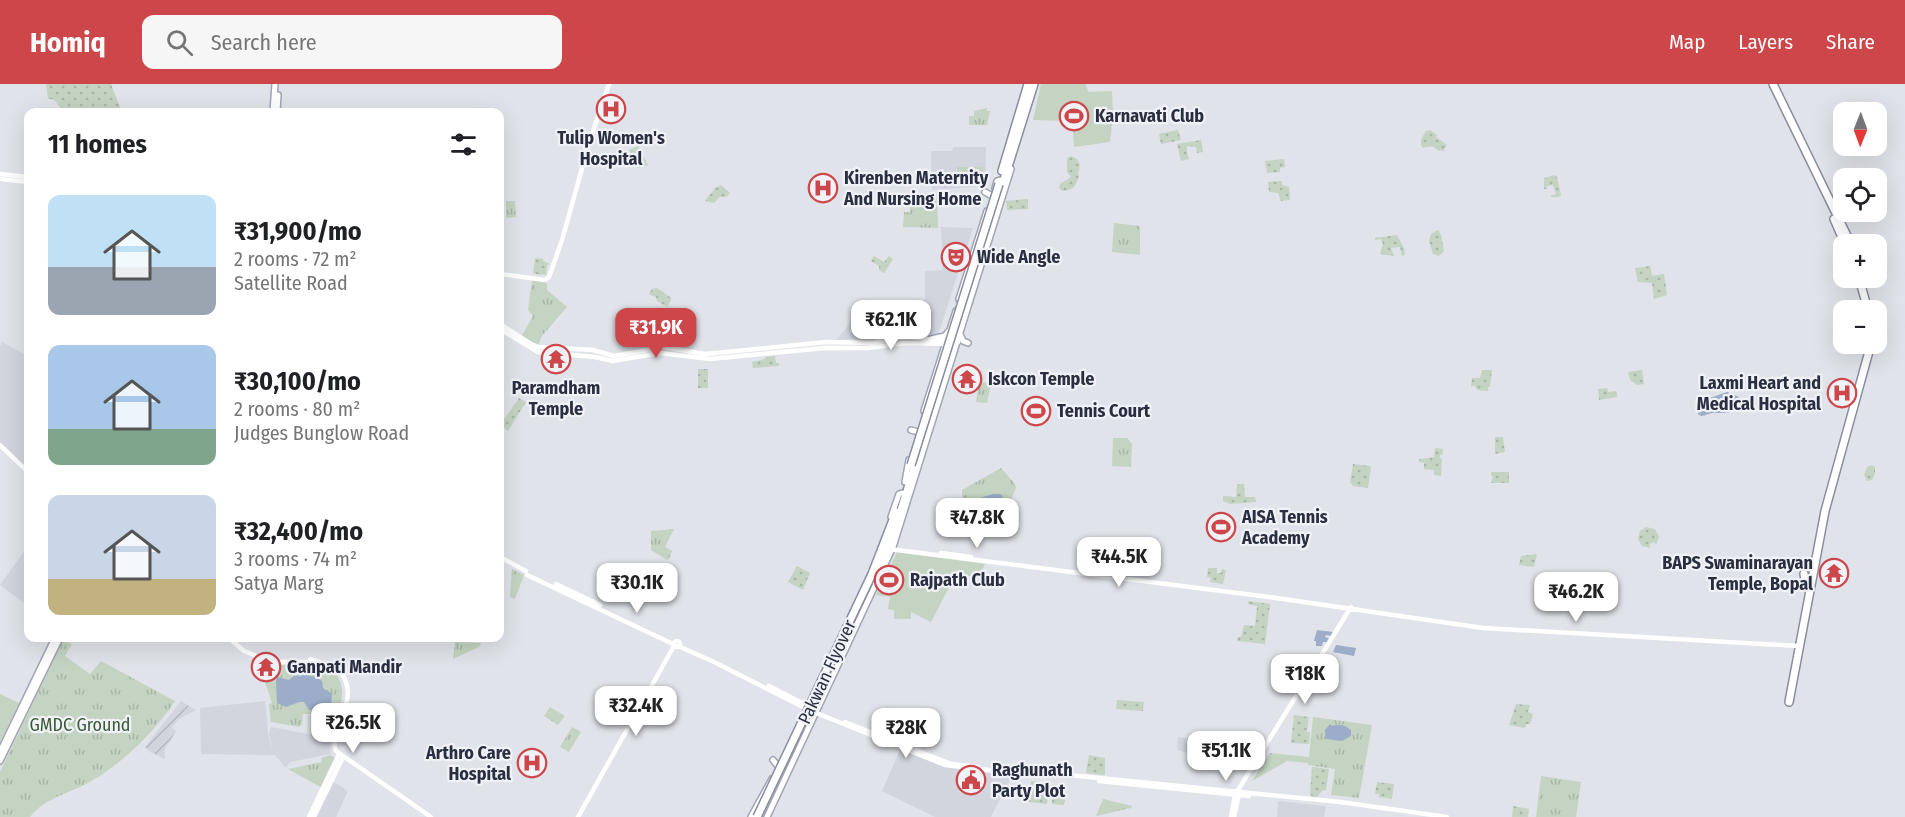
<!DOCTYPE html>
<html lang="en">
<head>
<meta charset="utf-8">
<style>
	body { margin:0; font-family:"Fira Sans Condensed",sans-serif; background:#f6f6f6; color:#202124; height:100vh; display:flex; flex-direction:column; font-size:22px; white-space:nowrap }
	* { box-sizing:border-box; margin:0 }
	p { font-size:20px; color:#757577 }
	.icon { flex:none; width:33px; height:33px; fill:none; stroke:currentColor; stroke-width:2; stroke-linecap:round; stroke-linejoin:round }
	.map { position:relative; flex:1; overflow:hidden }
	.sheet { position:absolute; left:24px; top:24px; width:480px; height:534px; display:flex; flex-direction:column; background:#fff; border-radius:12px; box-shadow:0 6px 24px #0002 }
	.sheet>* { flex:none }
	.needle { width:39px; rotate:181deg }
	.buttons { position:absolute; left:1833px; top:18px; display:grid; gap:12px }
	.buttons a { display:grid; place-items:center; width:54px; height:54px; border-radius:12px; background:#fff; box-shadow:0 6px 24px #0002; font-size:30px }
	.price { position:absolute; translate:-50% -51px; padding:0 14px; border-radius:12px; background:#fff; color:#222; font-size:20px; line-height:39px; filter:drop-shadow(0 2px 3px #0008) }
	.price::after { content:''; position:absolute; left:50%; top:36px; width:18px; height:14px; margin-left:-9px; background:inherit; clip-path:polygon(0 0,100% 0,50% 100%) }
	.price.on { background:#cd474a; color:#fff }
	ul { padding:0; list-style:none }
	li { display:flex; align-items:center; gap:18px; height:150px; padding:0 24px }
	li span { display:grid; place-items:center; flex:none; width:168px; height:120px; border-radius:12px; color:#555 }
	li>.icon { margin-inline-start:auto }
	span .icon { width:72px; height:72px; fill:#fffc; stroke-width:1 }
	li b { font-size:26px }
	h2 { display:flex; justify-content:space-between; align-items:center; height:72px; padding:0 24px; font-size:26px }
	header { display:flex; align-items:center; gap:36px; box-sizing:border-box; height:84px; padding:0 30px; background:#cd474a; color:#fff }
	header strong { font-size:28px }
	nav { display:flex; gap:33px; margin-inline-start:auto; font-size:21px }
	.search { width:420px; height:54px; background:#f6f6f6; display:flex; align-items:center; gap:15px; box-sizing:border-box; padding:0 21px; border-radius:12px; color:#757577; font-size:22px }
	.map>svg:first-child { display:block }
	.built { fill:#d2d5de }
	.industrial { fill:url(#industrial-furrows) }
	.grass { fill:url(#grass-dots) }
	.park { fill:url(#park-tufts) }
	.pitch { fill:#c4d3c2 }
	.water { fill:#9cacc9 }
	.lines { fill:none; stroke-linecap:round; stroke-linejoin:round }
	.primary-casing { stroke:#a0a5b5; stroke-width:8 }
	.highway-casing { stroke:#888ea0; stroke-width:10 }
	.secondary { stroke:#fff; stroke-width:4.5 }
	.primary { stroke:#fff; stroke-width:5 }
	.highway { stroke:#fff; stroke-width:7 }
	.highway-bridge-casing { stroke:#888ea0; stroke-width:10; stroke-linecap:butt }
	.highway-bridge { stroke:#fff; stroke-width:7 }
	.labels { text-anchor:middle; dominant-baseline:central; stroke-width:4.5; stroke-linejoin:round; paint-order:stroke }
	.poi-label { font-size:18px; font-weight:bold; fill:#292f40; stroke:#f0f2f7; text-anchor:start }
	.street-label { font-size:18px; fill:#292f40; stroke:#f0f2f7 }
	.park-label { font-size:18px; fill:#395c36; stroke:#f0f2f7 }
</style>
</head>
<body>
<header>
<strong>Homiq</strong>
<div class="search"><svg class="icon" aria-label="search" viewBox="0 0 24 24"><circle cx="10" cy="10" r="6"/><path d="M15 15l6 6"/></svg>Search here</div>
<nav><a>Map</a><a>Layers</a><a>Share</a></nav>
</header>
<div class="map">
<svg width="1905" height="733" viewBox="0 0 1905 733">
	<defs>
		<pattern id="industrial-furrows" width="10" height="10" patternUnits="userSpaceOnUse" patternTransform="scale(1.5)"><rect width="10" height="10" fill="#d2d5de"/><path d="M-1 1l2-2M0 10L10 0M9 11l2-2" fill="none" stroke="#b4b7c0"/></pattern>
		<pattern id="grass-dots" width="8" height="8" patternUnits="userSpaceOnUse" patternTransform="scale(1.5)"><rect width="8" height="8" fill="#c4d3c2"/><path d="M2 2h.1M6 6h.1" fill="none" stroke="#a8b5a8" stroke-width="1.8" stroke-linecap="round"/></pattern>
		<pattern id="park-tufts" width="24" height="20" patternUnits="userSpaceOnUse" patternTransform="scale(1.5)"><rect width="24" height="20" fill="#c4d3c2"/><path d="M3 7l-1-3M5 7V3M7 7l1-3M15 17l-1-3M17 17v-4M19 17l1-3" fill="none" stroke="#a8b5a8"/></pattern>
	</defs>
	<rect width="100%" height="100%" fill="#e0e3e9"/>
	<path class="built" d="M 953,63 L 986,63 L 986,102 L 932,106 L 931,67 L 952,67 Z
		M 941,143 L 973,144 L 938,251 L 909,249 L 883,254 L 836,256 L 868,218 L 925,216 L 925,187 L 943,186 Z
		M 2,258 L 28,272 L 28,386 L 0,360 L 0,262 Z
		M 28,462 L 28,522 L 0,501 Z
		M 265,617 L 268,651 L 274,670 L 269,651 L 271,643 L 329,654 L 331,670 L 290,678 L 286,684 L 275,671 L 201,670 L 200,624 Z
		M 1178,653 L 1197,655 L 1195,669 L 1191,670 L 1177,666 Z
		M 900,666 L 951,684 L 1012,692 L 991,733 L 935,733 L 882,707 Z
		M 334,698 L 348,707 L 336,733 L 316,733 Z
		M 1278,717 L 1326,722 L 1324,733 L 1277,733 Z"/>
	<path class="industrial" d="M 181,617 L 196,626 L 179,635 L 172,643 L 176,647 L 165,665 L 165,675 L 150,668 L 145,663 Z"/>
	<path class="grass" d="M 46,0 L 111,0 L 122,28 L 62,28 C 59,22 57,14 48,15 Z
		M 1178,46 L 1181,56 L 1161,60 L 1159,50 Z
		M 1430,46 L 1437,51 L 1436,53 L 1447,61 L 1443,67 L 1441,66 L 1439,67 L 1432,62 L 1423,64 L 1421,61 L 1421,55 L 1426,47 Z
		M 1201,56 L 1203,68 L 1197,69 L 1196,63 L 1187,62 L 1187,68 L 1189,75 L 1181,77 L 1177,60 Z
		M 1071,72 L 1077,75 L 1080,81 L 1078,90 L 1079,92 C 1075,103 1074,106 1062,107 L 1059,104 L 1060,100 L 1071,93 L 1067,88 L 1067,74 Z
		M 1284,75 L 1285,83 L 1280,84 L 1280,88 L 1267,89 L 1265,77 Z
		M 1554,91 L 1557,93 L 1561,111 L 1559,113 L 1551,113 L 1551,112 L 1556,110 L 1553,101 L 1546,102 L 1547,105 L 1544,105 L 1544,94 Z
		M 1282,97 L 1282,101 L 1289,103 L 1290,116 L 1281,117 L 1278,109 L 1269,108 L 1268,98 Z
		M 721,101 L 730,109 L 726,113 L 719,113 L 714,119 L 705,117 L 715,104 Z
		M 1028,115 L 1028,125 L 1007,126 L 1006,117 Z
		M 1438,146 L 1441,151 L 1444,167 L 1439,172 L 1433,170 L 1429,157 L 1431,150 Z
		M 1397,151 L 1404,164 L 1405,171 L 1402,172 L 1400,163 L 1391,164 L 1394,172 L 1380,170 L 1383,160 L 1381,155 L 1375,156 L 1375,154 Z
		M 874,172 L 884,178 L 889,172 L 893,175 L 884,189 L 879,186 L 879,182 L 871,177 Z
		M 535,174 L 543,175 L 543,177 L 550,180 L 547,181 L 546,191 L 533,190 Z
		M 1650,182 L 1652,192 L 1664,190 L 1667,211 L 1654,215 L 1652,199 L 1638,198 L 1635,184 Z
		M 657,204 L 670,213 L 671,216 L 667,223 L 657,217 L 656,213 L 649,210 L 652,205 Z
		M 775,272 L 776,279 L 779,279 L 779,282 L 753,284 L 752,278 L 765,275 L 766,273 Z
		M 698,285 L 708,285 L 708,304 L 698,304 Z
		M 1482,286 L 1492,286 L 1490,303 L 1488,303 L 1488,307 L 1477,306 L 1474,301 L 1471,303 L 1472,294 L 1480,294 Z
		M 1642,286 L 1644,300 L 1637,301 L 1630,296 L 1628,288 Z
		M 1607,304 L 1608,308 L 1616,307 L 1617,313 L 1599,316 L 1598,305 Z
		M 519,314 L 526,318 L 508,347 L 500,341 Z
		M 1495,353 L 1503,353 L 1505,368 L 1495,370 Z
		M 1435,364 L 1443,365 L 1442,371 L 1440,371 L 1440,374 L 1442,375 L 1441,392 L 1434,391 L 1434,386 L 1424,385 L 1424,379 L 1419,378 L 1419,375 L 1434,373 Z
		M 1353,380 L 1371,382 L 1368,404 L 1353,402 L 1350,398 Z
		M 1872,381 L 1875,383 L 1875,390 L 1872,396 L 1867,397 L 1864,391 L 1867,383 Z
		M 1491,388 L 1509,388 L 1509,399 L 1491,399 L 1493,393 L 1491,391 Z
		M 1237,400 L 1244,400 L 1245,413 L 1255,413 L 1256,418 L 1230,420 L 1223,417 L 1223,412 L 1236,413 Z
		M 1646,443 L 1655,445 L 1659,453 L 1656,461 L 1654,458 L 1650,460 L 1650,464 L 1642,462 L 1638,455 L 1640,447 Z
		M 1537,470 L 1534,483 L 1519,481 L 1521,472 Z
		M 797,482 L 810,489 L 803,506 L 788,498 Z
		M 1208,484 L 1217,484 L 1217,489 L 1221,489 L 1222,485 L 1226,486 L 1223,500 L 1210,498 L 1211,494 L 1207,493 Z
		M 1248,517 L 1270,520 L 1265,560 L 1237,557 L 1238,553 L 1241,553 L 1244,541 L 1255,542 L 1257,522 L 1248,520 Z
		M 1117,616 L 1144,618 L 1143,627 L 1116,625 Z
		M 1516,620 L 1530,621 L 1528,628 L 1533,630 L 1530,640 L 1526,640 L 1525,644 L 1509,641 Z
		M 1294,631 L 1309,633 L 1307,648 L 1310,648 L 1309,660 L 1291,659 Z
		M 1228,669 L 1243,671 L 1242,675 L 1245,675 L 1244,683 L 1226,680 L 1226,677 L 1223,676 L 1224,672 L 1227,673 Z
		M 1089,671 L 1105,674 L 1105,691 L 1086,689 Z
		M 1312,683 L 1329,685 L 1326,706 L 1322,707 L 1317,713 L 1312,713 L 1310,709 Z
		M 1031,697 L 1049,699 L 1047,720 L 1029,718 Z
		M 1377,698 L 1394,700 L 1392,715 L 1379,713 L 1379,710 L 1375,710 Z
		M 1053,700 L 1058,702 L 1059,700 L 1066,701 L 1064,721 L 1052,720 Z
		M 1513,722 L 1529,725 L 1528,733 L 1512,733 Z"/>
	<path class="park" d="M 987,24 L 987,27 L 990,27 L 987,41 L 969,41 L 969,32 L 974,32 L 974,27 Z
		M 937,109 L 938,144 L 903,143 L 904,128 L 910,128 L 910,123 L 918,123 L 919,110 Z
		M 506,117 L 515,117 L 516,133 L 506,134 Z
		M 1114,139 L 1140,142 L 1140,171 L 1112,168 Z
		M 532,196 L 545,198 L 547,200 L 547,206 L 567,223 L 542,252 L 538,262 L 521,253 L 533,232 L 528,226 Z
		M 979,298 L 991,299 L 987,319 L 976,318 Z
		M 1113,354 L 1127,354 L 1132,360 L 1131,383 L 1112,382 Z
		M 1001,384 L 1015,400 L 1016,404 L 1000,443 L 987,444 L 986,436 L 968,435 L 963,423 L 962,406 Z
		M 674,445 L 665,463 L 672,467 L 669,475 L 667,476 L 651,466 L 651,447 Z
		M 512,485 L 524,491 L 515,515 L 510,513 Z
		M 63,556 L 72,560 L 65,572 L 90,590 L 101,577 L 175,617 C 157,645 123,679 93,696 C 72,709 45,713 30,733 L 0,733 L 0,688 Z
		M 455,558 L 480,559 L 481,560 L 479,563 L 453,575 Z
		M 301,580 C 322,583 343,584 342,610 C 341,619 341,626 337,634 L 332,630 L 303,630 L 302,641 L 299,643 L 271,638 L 269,620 L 272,619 L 266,601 L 265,585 L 269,585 L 270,582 Z
		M 550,623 L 565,632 L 558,641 L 544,632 Z
		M 1313,633 L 1372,641 L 1359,714 L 1331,711 L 1335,685 L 1308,681 L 1308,679 L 1287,677 L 1252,697 L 1270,669 L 1309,673 Z
		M 572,643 L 581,648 L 569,668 L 560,663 Z
		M 331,671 L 336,675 L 322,704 L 288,685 L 322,678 L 321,674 Z
		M 1541,692 L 1581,698 L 1576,733 L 1536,733 Z
		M 1103,715 L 1132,722 L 1131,724 L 1096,732 Z"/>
	<path class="pitch" d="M 1041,0 L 1086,0 L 1088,8 L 1112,7 L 1113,31 L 1110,58 L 1074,63 L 1072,37 L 1033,36 Z
		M 638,62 L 648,81 L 639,84 L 629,66 Z
		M 957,83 L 983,83 L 983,99 L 957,99 Z
		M 1216,432 L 1227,432 L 1225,453 L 1215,453 Z
		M 897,468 L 985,480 L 978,494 L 973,492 L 955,492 L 931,538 L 911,528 L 911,535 L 894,535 L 894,526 L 888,525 L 890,513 L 876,511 Z
		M 0,610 L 19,619 L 0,658 Z"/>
	<path class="water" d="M 1727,308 L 1739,313 C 1736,330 1730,329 1716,329 C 1711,328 1706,332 1701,332 L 1698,330 L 1700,320 L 1710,314 Z
		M 993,410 L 1001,410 C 1005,417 1004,425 1001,432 C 989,435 973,435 966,424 L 968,417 C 977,417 984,412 993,410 Z
		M 1317,546 L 1333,548 L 1331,552 L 1326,551 L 1325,553 L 1330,555 L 1328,558 L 1323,558 L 1322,562 L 1316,562 L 1316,557 L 1314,557 Z
		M 1336,561 L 1356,564 L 1354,572 L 1333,568 Z
		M 306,591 L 316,593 L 322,597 L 323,604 L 332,610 L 331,624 L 328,626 L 309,626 L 304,618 L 299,618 L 286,623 L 277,619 L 276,596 L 277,593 L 289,596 L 294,592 Z
		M 1330,640 L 1332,642 C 1340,640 1345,641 1351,646 L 1351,652 L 1342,657 L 1326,655 L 1325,646 Z"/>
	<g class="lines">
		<g class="primary-casing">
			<path id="primary" d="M 273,28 L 275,0
				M 277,28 L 278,11
				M 995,104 L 997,97 L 1000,96
				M 985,108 L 992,112
				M 959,215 L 987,127
				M 960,250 L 963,257 L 968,259
				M 931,255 L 945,252 L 948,248
				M 924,327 L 956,227
				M 911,346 L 918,348
				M 905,398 L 909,376
				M 891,433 L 899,410 L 902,409
				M 0,668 L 55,554
				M 773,676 L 778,682
				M 0,677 L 60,554
				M 751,733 L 772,695
				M 767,733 L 893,463 L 1011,85"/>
		</g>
		<g class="highway-casing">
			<path id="highway" d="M 1773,0 L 1851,160
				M 1002,87 L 1028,0
				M 1002,102 L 1034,0
				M 1834,135 L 1845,160
				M 1859,194 L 1868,226
				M 872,490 L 896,428
				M 1804,490 L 1806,500
				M 874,497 L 893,452 L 915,381
				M 1789,618 L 1825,427 L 1871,260"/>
		</g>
		<path class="secondary" d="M 588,62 L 609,0
			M 0,90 L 28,93
			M 0,95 L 28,98
			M 500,190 L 545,196 L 549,193 L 562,156 L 588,63
			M 500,240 L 531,260 L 539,263 L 593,266 L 614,272 L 664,263 L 705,270 L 717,269 L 826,258 L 871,259 L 906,253 L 958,258
			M 500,245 L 538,268 L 595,273 L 613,277 L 660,269 L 710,275 L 825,264 L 868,264 L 905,259 L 948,260
			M 0,361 L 28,388
			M 889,465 L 1269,513 L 1483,544 L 1799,562
			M 941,469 L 971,473
			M 500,473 L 526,487
			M 527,491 L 673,560
			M 556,500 L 600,521
			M 229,554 L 244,567 L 259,573 L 280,578 L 312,578 L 335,586
			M674 560a3 3 0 1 1 6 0a3 3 0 1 1-6 0Z
			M 678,562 L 714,578 L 809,626 L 945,681 L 1015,689
			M 310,575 L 336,584
			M 340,587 C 363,616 327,645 336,667 L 431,733
			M 769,602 L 810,623
			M 845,638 L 951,680 L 978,683
			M 1016,685 L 1019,686 L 1018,690 L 1015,688 Z
			M 1019,686 L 1340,718 L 1447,733
			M 1099,697 L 1249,712
			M 309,733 L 339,670
			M 314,733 L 343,673
			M 578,733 L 674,562
			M 1231,733 L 1235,711 L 1351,523
			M 1234,733 L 1239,710"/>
		<use href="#primary" class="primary"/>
		<use href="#highway" class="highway"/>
		<g class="highway-bridge-casing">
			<path id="highway-bridge" d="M 911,381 L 999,100
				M 757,733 L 872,490"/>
		</g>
		<use href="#highway-bridge" class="highway-bridge"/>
	</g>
	<defs>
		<g id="hospital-ring" transform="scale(1.5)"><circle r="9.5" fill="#f0f2f7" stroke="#cd474a" stroke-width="1.5"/><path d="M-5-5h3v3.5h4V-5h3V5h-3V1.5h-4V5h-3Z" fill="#cd474a"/></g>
		<g id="stadium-ring" transform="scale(1.5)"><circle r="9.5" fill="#f0f2f7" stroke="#cd474a" stroke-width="1.5"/><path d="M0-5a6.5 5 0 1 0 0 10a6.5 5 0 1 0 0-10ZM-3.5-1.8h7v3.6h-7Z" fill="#cd474a"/></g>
		<g id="theatre-ring" transform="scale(1.5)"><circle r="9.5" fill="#f0f2f7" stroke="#cd474a" stroke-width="1.5"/><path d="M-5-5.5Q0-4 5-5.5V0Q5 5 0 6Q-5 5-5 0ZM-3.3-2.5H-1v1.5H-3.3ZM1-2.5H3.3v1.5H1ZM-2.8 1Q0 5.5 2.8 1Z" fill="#cd474a"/></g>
		<g id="temple-ring" transform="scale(1.5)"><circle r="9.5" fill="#f0f2f7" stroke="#cd474a" stroke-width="1.5"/><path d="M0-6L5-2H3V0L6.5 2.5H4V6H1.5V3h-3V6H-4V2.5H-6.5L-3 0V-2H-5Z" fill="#cd474a"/></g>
		<g id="civic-ring" transform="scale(1.5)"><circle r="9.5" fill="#f0f2f7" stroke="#cd474a" stroke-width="1.5"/><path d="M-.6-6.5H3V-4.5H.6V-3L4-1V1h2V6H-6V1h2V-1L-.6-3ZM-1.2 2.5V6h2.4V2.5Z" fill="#cd474a"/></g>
	</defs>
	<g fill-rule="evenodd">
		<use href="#hospital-ring" x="611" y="25"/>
		<use href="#stadium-ring" x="1074" y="32"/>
		<use href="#hospital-ring" x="823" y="104"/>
		<use href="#theatre-ring" x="956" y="173"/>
		<use href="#temple-ring" x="556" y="275"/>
		<use href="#temple-ring" x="967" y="295"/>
		<use href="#hospital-ring" x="1842" y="309"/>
		<use href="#stadium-ring" x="1036" y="327"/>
		<use href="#stadium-ring" x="1221" y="443"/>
		<use href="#temple-ring" x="1834" y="489"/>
		<use href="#stadium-ring" x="889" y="496"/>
		<use href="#temple-ring" x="266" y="583"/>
		<use href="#hospital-ring" x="532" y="679"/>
		<use href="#civic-ring" x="971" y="696"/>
	</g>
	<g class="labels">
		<g class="poi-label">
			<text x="1095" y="32">Karnavati Club</text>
			<text x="611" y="54" text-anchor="middle">Tulip Women's<tspan x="611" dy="21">Hospital</tspan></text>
			<text x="844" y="94">Kirenben Maternity<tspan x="844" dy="21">And Nursing Home</tspan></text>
			<text x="977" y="173">Wide Angle</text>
			<text x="988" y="295">Iskcon Temple</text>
			<text x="1821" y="299" text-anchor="end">Laxmi Heart and<tspan x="1821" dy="21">Medical Hospital</tspan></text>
			<text x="556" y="304" text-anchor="middle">Paramdham<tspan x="556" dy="21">Temple</tspan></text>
			<text x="1057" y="327">Tennis Court</text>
			<text x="1242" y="433">AISA Tennis<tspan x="1242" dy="21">Academy</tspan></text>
			<text x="1813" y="479" text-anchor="end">BAPS Swaminarayan<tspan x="1813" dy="21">Temple, Bopal</tspan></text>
			<text x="910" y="496">Rajpath Club</text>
			<text x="287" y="583">Ganpati Mandir</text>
			<text x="511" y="669" text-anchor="end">Arthro Care<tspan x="511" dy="21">Hospital</tspan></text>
			<text x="992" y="686">Raghunath<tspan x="992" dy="21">Party Plot</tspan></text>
		</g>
		<g class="street-label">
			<text transform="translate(827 588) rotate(-65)">Pakwan Flyover</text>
		</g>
		<g class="park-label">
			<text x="80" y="641">GMDC Ground</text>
		</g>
	</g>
</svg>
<div class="buttons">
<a><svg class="needle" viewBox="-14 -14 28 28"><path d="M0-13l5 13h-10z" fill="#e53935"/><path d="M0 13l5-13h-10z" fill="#757577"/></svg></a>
<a><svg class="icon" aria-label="locate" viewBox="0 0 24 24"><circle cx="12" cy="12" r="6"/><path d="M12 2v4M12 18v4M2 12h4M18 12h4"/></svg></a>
<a>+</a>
<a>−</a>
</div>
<b class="price" style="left:891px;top:267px">₹62.1K</b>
<b class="price on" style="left:656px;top:275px">₹31.9K</b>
<b class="price" style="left:977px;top:465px">₹47.8K</b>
<b class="price" style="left:1119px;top:504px">₹44.5K</b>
<b class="price" style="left:637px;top:530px">₹30.1K</b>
<b class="price" style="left:1576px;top:539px">₹46.2K</b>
<b class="price" style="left:1305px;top:621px">₹18K</b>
<b class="price" style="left:636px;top:653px">₹32.4K</b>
<b class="price" style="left:353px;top:670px">₹26.5K</b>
<b class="price" style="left:906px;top:675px">₹28K</b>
<b class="price" style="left:1226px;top:698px">₹51.1K</b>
<section class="sheet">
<h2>11 homes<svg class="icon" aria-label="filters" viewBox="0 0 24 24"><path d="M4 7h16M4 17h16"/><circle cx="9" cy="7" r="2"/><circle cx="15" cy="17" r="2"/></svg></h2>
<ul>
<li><span style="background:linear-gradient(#bfe0f5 60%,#9aa5b1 0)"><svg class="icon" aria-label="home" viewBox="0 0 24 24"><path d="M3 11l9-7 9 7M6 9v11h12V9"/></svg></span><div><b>₹31,900/mo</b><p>2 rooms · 72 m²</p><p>Satellite Road</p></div></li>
<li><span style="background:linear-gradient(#a9c7e8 70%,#7fa58c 0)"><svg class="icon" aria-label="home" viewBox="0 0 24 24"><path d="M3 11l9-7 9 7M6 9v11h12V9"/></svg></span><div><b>₹30,100/mo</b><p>2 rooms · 80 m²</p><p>Judges Bunglow Road</p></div></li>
<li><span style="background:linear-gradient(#c9d6e8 70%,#c2b280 0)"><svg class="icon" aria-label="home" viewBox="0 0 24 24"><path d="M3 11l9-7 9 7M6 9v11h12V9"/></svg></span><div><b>₹32,400/mo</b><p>3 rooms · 74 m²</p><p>Satya Marg</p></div></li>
</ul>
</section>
</div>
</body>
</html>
